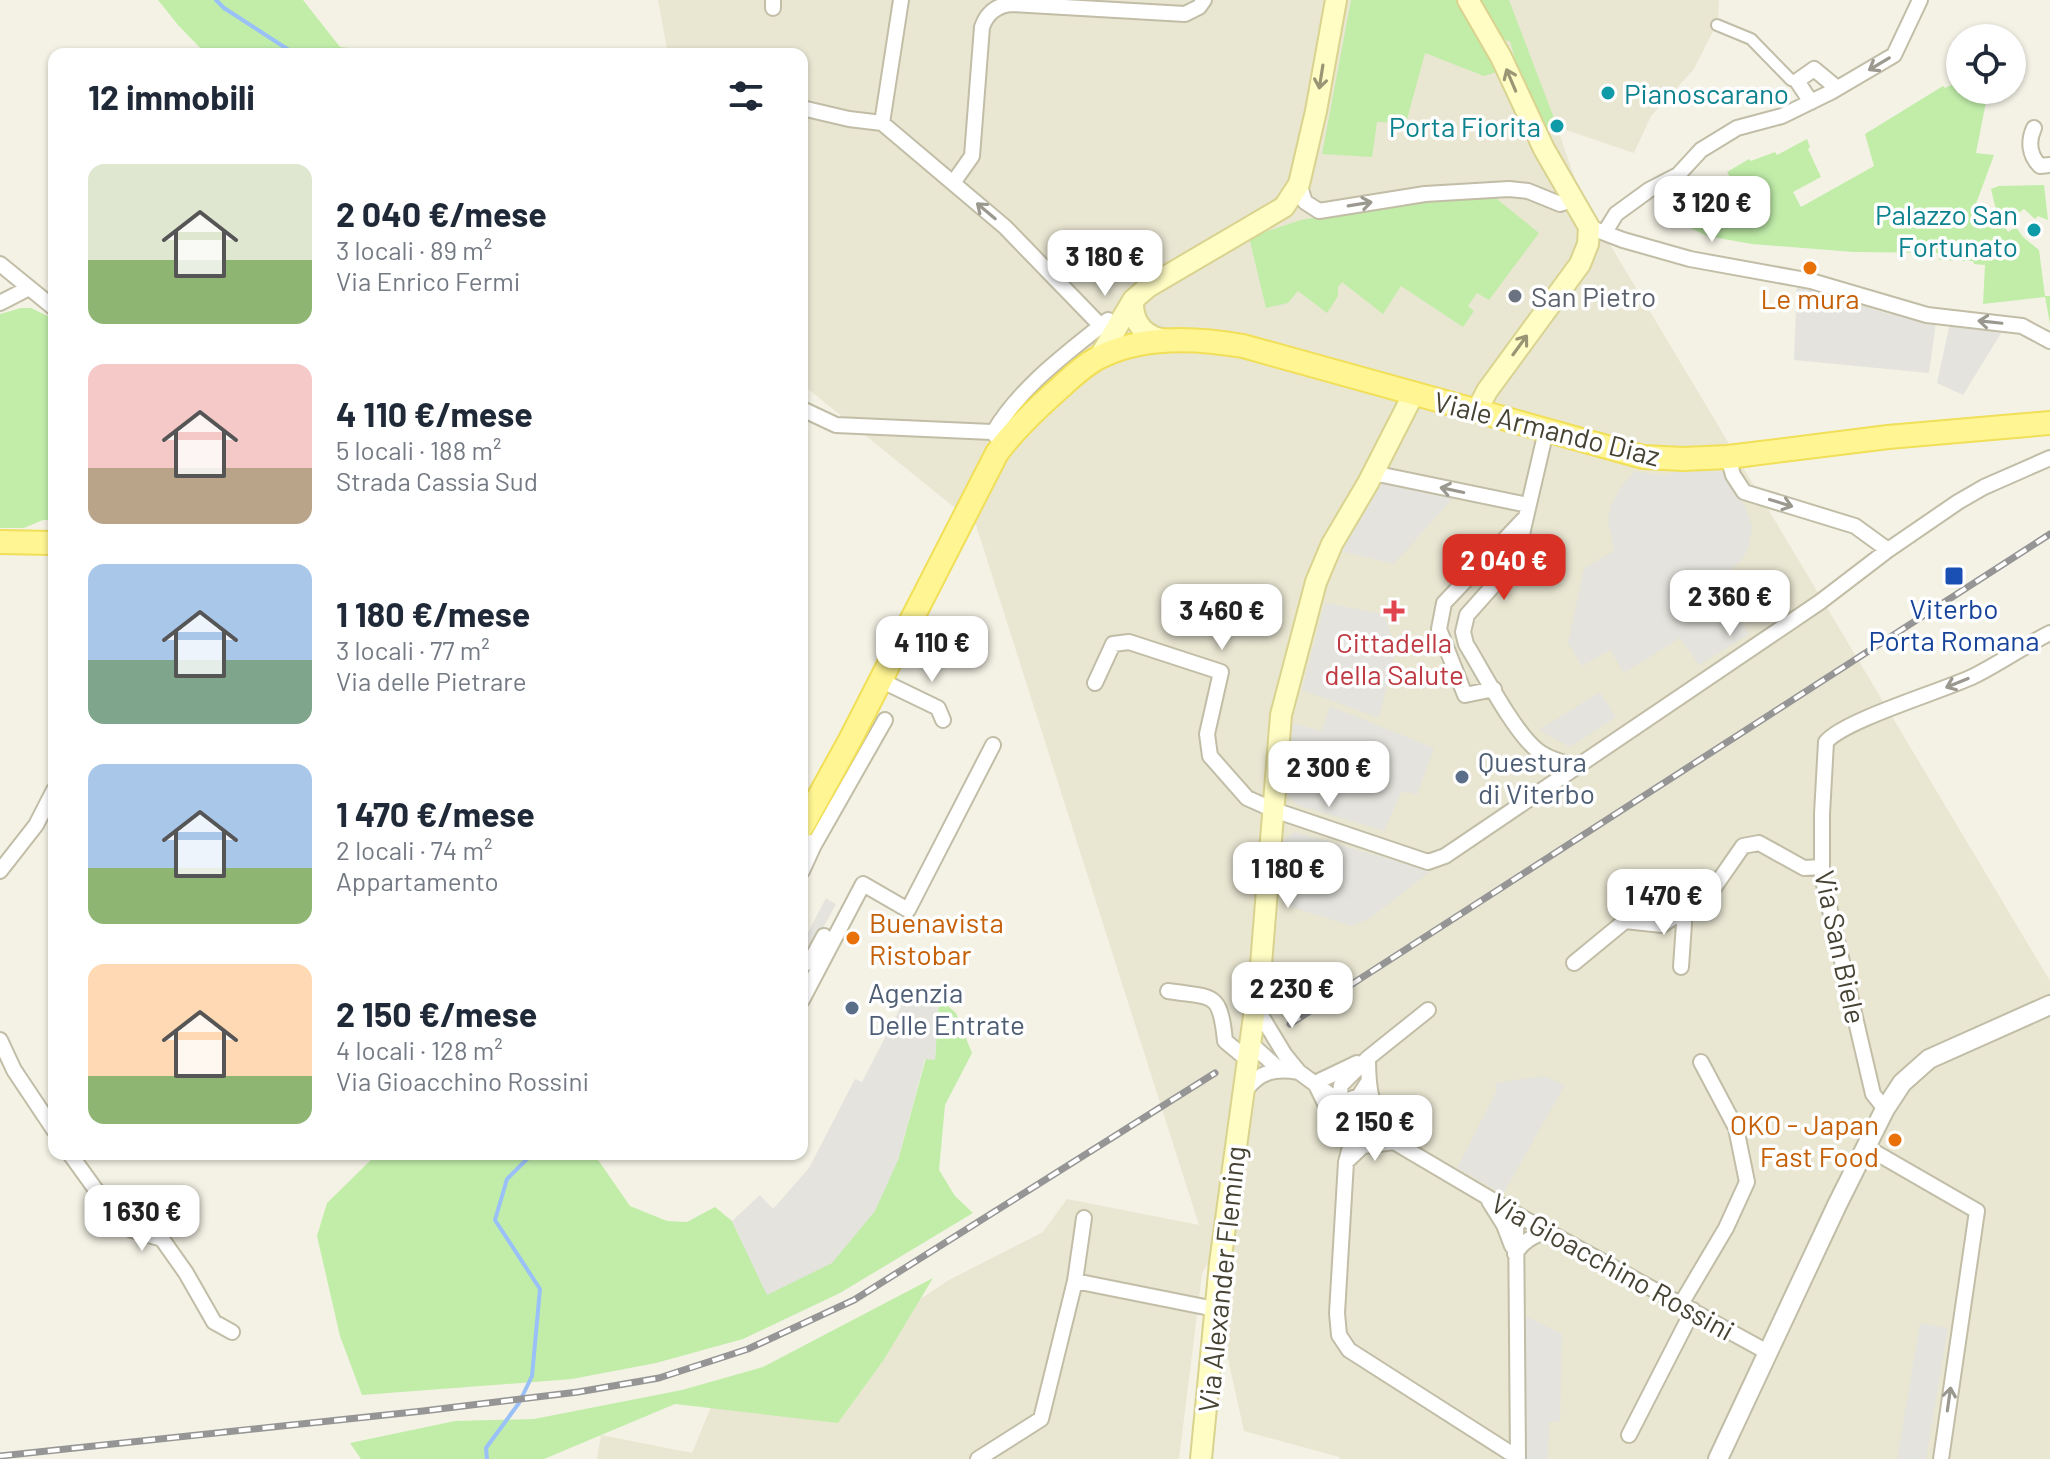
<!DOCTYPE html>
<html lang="it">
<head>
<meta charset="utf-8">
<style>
	body { margin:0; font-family:Barlow,sans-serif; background:#f2f2f3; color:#1f2937; height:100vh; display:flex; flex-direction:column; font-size:30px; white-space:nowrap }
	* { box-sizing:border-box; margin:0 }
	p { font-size:26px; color:#747a83 }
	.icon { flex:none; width:44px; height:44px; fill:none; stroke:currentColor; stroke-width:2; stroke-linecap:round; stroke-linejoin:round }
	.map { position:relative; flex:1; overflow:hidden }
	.drawer { position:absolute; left:48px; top:48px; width:760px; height:1112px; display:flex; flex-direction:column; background:#fff; border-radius:16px; box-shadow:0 2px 6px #0004 }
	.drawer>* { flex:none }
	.tools { position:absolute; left:1946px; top:24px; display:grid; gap:16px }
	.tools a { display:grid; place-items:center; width:80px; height:80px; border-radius:50%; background:#fff; box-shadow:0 2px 6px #0004; font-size:40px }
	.price { position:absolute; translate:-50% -68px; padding:0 18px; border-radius:16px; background:#fff; color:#222; font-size:26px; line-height:52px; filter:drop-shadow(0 2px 4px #0008) }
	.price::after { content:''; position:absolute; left:50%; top:48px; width:24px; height:18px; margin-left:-12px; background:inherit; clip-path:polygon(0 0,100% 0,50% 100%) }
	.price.selected { background:#d93025; color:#fff }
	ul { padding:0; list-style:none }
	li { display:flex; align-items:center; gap:24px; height:200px; padding:0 40px }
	li span { display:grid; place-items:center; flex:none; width:224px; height:160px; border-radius:16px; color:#555 }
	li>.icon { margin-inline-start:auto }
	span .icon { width:96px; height:96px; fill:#fffc; stroke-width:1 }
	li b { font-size:34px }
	h2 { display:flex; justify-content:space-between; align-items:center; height:96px; padding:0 40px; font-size:34px }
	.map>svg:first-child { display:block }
	.residential { fill:#e9e6d2 }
	.green { fill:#c1eda9 }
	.parking { fill:#e4e3dd }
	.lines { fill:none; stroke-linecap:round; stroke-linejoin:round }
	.stream { stroke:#9ac0f8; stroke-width:4 }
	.pedestrian-casing { stroke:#c1bda6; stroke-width:14 }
	.minor-casing { stroke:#c1bda6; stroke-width:18 }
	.tertiary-casing { stroke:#c1bda6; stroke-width:22 }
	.secondary-casing { stroke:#d9d38f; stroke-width:24 }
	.primary-casing { stroke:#f0df57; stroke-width:26 }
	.pedestrian { stroke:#fff; stroke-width:10 }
	.minor { stroke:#fff; stroke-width:14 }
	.tertiary { stroke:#fff; stroke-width:18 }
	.secondary { stroke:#fffcc4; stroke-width:20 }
	.primary { stroke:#fff593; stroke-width:22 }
	.rail-casing { stroke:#959595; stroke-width:7 }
	.rail { stroke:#fff; stroke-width:4; stroke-dasharray:12; stroke-linecap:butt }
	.oneway { stroke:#9a988f }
	.oneway2 { stroke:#9a9675 }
	.culture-dot { fill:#0f9aa8; stroke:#fff; stroke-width:3 }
	.food-dot { fill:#e8710a; stroke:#fff; stroke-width:3 }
	.worship-dot { fill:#6b7280; stroke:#fff; stroke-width:3 }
	.transit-dot { fill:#1a4fb4; stroke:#fff; stroke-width:3 }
	.health-dot { fill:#e0444e; stroke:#fff; stroke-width:3 }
	.service-dot { fill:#5c6f8a; stroke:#fff; stroke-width:3 }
	.labels { text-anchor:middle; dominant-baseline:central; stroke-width:7; stroke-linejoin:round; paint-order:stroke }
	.culture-label { font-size:28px; fill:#0d838f; stroke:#fff; text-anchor:end }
	.worship-label { font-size:28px; fill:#5b616d; stroke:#fff; text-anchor:start }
	.food-label { font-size:28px; fill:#c56008; stroke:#fff }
	.street-label { font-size:28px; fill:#474334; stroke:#fff }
	.transit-label { font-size:28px; fill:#164399; stroke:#fff }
	.health-label { font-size:28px; fill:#be3a42; stroke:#fff }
	.service-label { font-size:28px; fill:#4e5e75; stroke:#fff; text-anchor:start }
</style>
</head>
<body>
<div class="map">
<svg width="2050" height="1459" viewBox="0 0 2050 1459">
	<rect width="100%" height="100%" fill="#f4f2e5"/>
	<path class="residential" d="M 658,0 L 1719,0 L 1718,21 L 1694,69 L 1651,116 L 1634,153 L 1557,127 L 1581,196 L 2050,981 L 2050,1459 L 1340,1459 L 1339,1457 L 1244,1431 L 1207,1264 L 1202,1274 L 1179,1459 L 597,1459 L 601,1435 L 692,1453 L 711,1407 L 838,1423 L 883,1361 L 919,1300 L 949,1280 L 1043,1232 L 1067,1199 L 1199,1225 L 976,525 L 802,384 L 802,54 L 668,54 Z"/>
	<path class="green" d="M 158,0 L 303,0 L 340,47 L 359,49 L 365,54 L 206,54 L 178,25 Z
		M 1351,0 L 1460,0 L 1500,71 L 1484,76 L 1425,53 L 1406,123 L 1377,122 L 1372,157 L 1322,154 Z
		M 1480,0 L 1509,0 L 1557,126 L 1546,129 L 1520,78 L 1510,41 L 1501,40 Z
		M 1960,81 L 1960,90 L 1987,97 L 1976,153 L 1994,155 L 1970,220 L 1993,220 L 1992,211 L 1996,210 L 1991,189 L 1999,186 L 2044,185 L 2048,220 L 2038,216 L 2035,219 L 2024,209 L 2003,224 L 2008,232 L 2016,227 L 2023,237 L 2039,250 L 2045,296 L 2050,296 L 2050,324 L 2045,297 L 1983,304 L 1985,265 L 1974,264 L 1973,261 L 1939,260 L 1941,253 L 1854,252 L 1752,244 L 1707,236 L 1686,226 L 1685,208 L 1694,204 L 1700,217 L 1725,206 L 1719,191 L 1732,181 L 1727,172 L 1749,159 L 1751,161 L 1775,152 L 1777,155 L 1807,139 L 1810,147 L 1808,149 L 1821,177 L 1793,192 L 1801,207 L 1874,166 L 1865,134 L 1943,86 L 1945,88 Z
		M 1492,195 L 1539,233 L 1489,300 L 1477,293 L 1468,306 L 1474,311 L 1463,327 L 1401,286 L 1383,314 L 1342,282 L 1338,287 L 1338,296 L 1327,313 L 1298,291 L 1288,303 L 1266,308 L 1249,237 L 1301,220 L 1425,199 Z
		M 21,308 L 31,308 L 54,319 L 54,520 L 43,520 L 24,528 L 0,528 L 0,314 Z
		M 939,998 L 956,1013 L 972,1053 L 945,1105 L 939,1170 L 955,1196 L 973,1213 L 840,1293 L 743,1339 L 656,1363 L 572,1379 L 362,1395 L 340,1336 L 317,1236 L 327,1203 L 377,1154 L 594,1154 L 630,1206 L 667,1221 L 687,1222 L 715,1207 L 732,1221 L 767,1294 L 898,1160 L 926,1058 L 935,1059 Z
		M 933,1278 L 883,1361 L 838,1423 L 675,1404 L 544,1459 L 361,1459 L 350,1443 L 455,1421 L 534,1419 L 682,1390 L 763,1367 Z"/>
	<path class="parking" d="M 1797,283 L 1889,314 L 1936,322 L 1929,373 L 1794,360 Z
		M 1950,323 L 2003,330 L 1963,395 L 1937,383 Z
		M 1718,465 L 1746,508 L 1752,527 L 1749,546 L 1742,560 L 1716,583 L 1749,634 L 1699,665 L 1680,638 L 1624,673 L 1610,650 L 1582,666 L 1568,643 L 1584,568 L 1614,551 L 1608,522 L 1611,505 L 1621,487 L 1635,471 L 1664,476 L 1681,469 Z
		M 1382,482 L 1453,498 L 1394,564 L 1341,551 Z
		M 1325,603 L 1384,614 L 1396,650 L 1379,718 L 1302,690 Z
		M 1600,692 L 1616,717 L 1570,747 L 1539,730 Z
		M 1330,706 L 1434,748 L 1417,795 L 1402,791 L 1384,831 L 1297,805 L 1283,791 L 1291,723 L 1322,731 Z
		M 1295,832 L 1431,871 L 1369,919 L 1352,926 L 1285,905 L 1284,840 Z
		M 826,898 L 836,904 L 813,947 L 803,942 Z
		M 924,994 L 939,998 L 935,1060 L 925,1059 L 898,1160 L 875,1211 L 832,1263 L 767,1295 L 732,1221 L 760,1195 L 773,1209 L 809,1168 L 855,1079 L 862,1082 L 906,997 Z
		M 1544,1076 L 1565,1085 L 1503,1194 L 1457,1168 L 1497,1090 L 1495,1083 Z
		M 1524,1315 L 1562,1334 L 1560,1422 L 1549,1422 L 1548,1459 L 1524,1459 Z
		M 1920,1323 L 1948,1328 L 1926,1459 L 1897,1459 Z"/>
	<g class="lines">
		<path class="stream" d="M 216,0 L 224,8 L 295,54
			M 487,1459 L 486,1448 L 519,1403 L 532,1376 L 540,1289 L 495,1220 L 507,1179 L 532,1154"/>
		<g class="pedestrian-casing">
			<path id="pedestrian" d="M 1717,25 L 1751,39 L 1791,80 L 1797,81"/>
		</g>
		<g class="minor-casing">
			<path id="minor" d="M 773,8 L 773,0
				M 1811,102 L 1797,81 L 1814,69 L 1837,88
				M 802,108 L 849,119 L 882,123 L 1005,227 L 1101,326
				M 882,123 L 901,0
				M 2034,128 C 2028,141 2029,155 2040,166 L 2050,165
				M 953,183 L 972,156 L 982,27 C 987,13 997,5 1012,4 L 1185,14 L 1199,7 L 1204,0
				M 1299,184 L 1305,202 L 1319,211 L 1425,194 L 1509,189 L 1528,191 L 1560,204 L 1573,199
				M 1589,227 L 1623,240 L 1690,259 L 1811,281 L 1927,315 L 2022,326 L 2050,341
				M 1605,232 L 1616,214 L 1649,190 L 1678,175 L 1701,150 L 1737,128 L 1782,116 L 1831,92 L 1894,55 L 1920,0
				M 0,264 L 54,308
				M 0,303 L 29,288
				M 802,409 L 836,425 L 992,432 L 1004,444
				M 1546,431 L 1516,560 L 1467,615 L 1463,632 L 1466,644 C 1482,670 1514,732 1537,750 C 1548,759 1563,763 1578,766
				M 993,433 C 1021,386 1066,354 1108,320
				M 1728,457 L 1733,475 L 1744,492 L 1855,526 L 1888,550
				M 1373,473 L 1528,505
				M 880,680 L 938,708 L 943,720
				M 1095,683 L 1113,644 L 1129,642 L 1221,672 L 1207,734 L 1210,756 L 1247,798 L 1274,810 L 1428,862 L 1445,856 L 1820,602 L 1888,550 L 1958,502 L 1984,487 L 2050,458
				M 1494,689 L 1465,695 L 1439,629 L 1444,603 L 1524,519
				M 802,838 L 814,845 L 802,871
				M 814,845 L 885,720
				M 0,871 L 36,825 L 54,790
				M 1574,963 L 1625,921 L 1662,925 L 1711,892 L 1743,846 L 1759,843 L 1804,868 L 1822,867
				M 802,966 L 811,960 L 824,936
				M 1681,967 L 1685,909
				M 1168,991 C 1214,998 1220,991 1225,1041 L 1248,1060
				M 802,1000 L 863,884 L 908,910 L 993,745
				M 1256,1007 L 1285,1055 L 1299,1072 L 1394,1142 L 1516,1214 L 1769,1353
				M 0,1040 L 14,1070 L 54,1130
				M 1250,1043 L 1279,1069
				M 1368,1058 C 1368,1092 1371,1107 1390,1135
				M 1368,1082 L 1359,1096 L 1339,1103 L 1341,1085 L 1368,1058 L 1428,1010
				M 1244,1092 C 1260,1071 1274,1068 1299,1072
				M 1885,1109 L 1873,1094 L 1822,876 L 1822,814 L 1826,742 C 1844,720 1943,691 1974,676 C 2000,663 2024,646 2050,633
				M 1352,1111 L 1354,1132 L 1346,1162 L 1337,1313 L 1339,1335 L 1349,1350 L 1518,1458
				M 1338,1130 L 1315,1083 L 1357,1063
				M 1866,1147 L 1977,1211 L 1941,1459
				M 70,1154 L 109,1208 L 132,1230 L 162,1239 L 186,1273 L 214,1322 L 232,1332
				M 1346,1162 L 1363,1146 L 1394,1142
				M 1489,1201 L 1504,1225 L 1512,1246
				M 1516,1214 L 1518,1459
				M 1515,1254 C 1523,1241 1533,1236 1547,1231
				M 1075,1281 L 1084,1218
				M 1681,1304 L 1726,1228 L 1747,1182 L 1736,1128 L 1701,1062
				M 1629,1435 L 1693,1310
				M 978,1459 L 1041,1419 L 1075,1281 L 1215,1309"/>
		</g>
		<g class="tertiary-casing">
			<path id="tertiary" d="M 1718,1459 L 1837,1205 L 1885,1109 L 1902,1083 L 1929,1059 L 2050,1005"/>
		</g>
		<g class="secondary-casing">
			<path id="secondary" d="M 1468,0 L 1501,57 L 1544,149 L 1589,227 L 1588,244 L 1580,264 L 1487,391 L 1477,410
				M 1133,300 C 1132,323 1145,338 1168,340
				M 1100,356 L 1133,300 L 1148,287 L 1284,207 L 1299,184 L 1316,111 L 1336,0
				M 1201,1459 L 1220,1263 L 1261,965 L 1281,715 L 1316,582 L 1332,544 L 1368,483 L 1413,395"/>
		</g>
		<g class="primary-casing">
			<path id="primary" d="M 0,542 L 54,543
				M 802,827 L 850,740 L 997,453 C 1013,431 1033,412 1053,394 C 1068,381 1084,364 1102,356 C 1145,335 1197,338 1243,346 L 1643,457 L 1683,459 L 1728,457 L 1888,437 L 2050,423"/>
		</g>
		<use href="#pedestrian" class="pedestrian"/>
		<use href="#minor" class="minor"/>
		<use href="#tertiary" class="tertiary"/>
		<use href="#secondary" class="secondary"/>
		<use href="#primary" class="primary"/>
		<g class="rail-casing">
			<path id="rail" d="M 1290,1024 L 2050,534
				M 0,1456 L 423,1411 L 578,1392 L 659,1378 L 748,1349 L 854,1300 L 1215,1073"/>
		</g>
		<use href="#rail" class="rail"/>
	</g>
	<defs><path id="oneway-shaft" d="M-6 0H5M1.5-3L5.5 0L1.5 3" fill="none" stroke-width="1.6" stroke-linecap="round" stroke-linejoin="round" transform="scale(2)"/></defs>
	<g class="oneway">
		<use href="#oneway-shaft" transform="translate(1879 64) rotate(149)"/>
		<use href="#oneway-shaft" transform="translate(1360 204) rotate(-9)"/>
		<use href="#oneway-shaft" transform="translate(986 211) rotate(-140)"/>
		<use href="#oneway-shaft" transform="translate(1990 322) rotate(-174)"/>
		<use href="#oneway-shaft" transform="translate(1452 490) rotate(-168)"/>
		<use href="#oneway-shaft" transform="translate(1781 503) rotate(17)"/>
		<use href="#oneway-shaft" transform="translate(1957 683) rotate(158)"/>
		<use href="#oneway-shaft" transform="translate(1949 1399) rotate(-82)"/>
	</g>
	<g class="oneway2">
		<use href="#oneway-shaft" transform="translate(1321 77) rotate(99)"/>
		<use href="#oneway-shaft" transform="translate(1511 80) rotate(-113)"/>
		<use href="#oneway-shaft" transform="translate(1520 345) rotate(-54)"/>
	</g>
	<g class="culture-dot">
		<circle cx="1608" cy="93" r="8"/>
		<circle cx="1557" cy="126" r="8"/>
		<circle cx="2034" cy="230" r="8"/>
	</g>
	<g class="food-dot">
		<circle cx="1810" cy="268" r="8"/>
		<circle cx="853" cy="938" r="8"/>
		<circle cx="1895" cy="1140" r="8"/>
	</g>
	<circle class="worship-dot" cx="1515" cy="296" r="8"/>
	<rect class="transit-dot" x="1944" y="566" width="20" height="20" rx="4"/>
	<path class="health-dot" d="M1390 599h8v8h8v8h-8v8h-8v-8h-8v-8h8z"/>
	<g class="service-dot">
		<circle cx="1462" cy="777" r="8"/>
		<circle cx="852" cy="1008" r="8"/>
	</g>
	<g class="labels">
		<g class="culture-label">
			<text x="1624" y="93" text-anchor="start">Pianoscarano</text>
			<text x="1541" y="126">Porta Fiorita</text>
			<text x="2018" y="214">Palazzo San<tspan x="2018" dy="32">Fortunato</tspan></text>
		</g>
		<g class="worship-label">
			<text x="1531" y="296">San Pietro</text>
		</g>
		<g class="food-label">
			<text x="1810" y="298">Le mura</text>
			<text x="869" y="922" text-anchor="start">Buenavista<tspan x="869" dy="32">Ristobar</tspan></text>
			<text x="1879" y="1124" text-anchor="end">OKO - Japan<tspan x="1879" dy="32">Fast Food</tspan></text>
		</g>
		<g class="street-label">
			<text transform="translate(1547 428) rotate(14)">Viale Armando Diaz</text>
			<text transform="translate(1841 947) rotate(78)">Via San Biele</text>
			<text transform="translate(1613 1266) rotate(29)">Via Gioacchino Rossini</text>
			<text transform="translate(1221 1279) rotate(-84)">Via Alexander Fleming</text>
		</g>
		<g class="transit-label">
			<text x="1954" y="608">Viterbo<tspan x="1954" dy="32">Porta Romana</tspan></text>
		</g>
		<g class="health-label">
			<text x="1394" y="642">Cittadella<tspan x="1394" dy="32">della Salute</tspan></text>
		</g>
		<g class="service-label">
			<text x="1478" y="761">Questura<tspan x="1478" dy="32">di Viterbo</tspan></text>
			<text x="868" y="992">Agenzia<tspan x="868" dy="32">Delle Entrate</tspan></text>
		</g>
	</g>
</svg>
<div class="tools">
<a><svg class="icon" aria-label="locate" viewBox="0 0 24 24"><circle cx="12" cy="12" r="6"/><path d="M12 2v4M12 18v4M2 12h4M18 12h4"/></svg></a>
</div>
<b class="price" style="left:1712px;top:244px">3 120 €</b>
<b class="price" style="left:1105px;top:298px">3 180 €</b>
<b class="price selected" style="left:1504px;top:602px">2 040 €</b>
<b class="price" style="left:1730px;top:638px">2 360 €</b>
<b class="price" style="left:1222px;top:652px">3 460 €</b>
<b class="price" style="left:932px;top:684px">4 110 €</b>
<b class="price" style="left:1329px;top:809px">2 300 €</b>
<b class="price" style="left:1288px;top:910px">1 180 €</b>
<b class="price" style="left:1664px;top:937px">1 470 €</b>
<b class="price" style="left:1292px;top:1030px">2 230 €</b>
<b class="price" style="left:1375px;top:1163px">2 150 €</b>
<b class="price" style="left:142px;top:1253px">1 630 €</b>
<section class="drawer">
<h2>12 immobili<svg class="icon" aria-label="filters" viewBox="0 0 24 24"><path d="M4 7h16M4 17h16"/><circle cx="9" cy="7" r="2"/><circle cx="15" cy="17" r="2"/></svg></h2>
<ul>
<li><span style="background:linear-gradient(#dfe7d0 60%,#8fb573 0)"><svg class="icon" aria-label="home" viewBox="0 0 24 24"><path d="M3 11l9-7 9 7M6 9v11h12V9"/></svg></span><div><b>2 040 €/mese</b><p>3 locali · 89 m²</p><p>Via Enrico Fermi</p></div></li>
<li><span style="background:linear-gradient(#f6c9c9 65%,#b9a48a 0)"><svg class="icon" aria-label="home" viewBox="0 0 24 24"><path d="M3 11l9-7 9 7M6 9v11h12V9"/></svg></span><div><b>4 110 €/mese</b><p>5 locali · 188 m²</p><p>Strada Cassia Sud</p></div></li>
<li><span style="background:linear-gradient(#a9c7e8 60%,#7fa58c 0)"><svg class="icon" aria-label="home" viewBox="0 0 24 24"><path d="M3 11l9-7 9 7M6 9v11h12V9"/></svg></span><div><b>1 180 €/mese</b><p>3 locali · 77 m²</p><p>Via delle Pietrare</p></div></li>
<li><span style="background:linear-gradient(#a9c7e8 65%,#8fb573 0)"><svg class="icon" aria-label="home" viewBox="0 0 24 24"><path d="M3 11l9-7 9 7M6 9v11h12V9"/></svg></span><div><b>1 470 €/mese</b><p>2 locali · 74 m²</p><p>Appartamento</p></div></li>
<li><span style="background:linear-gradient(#ffd9b3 70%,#8fb573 0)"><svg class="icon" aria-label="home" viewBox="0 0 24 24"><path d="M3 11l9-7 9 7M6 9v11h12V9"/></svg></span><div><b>2 150 €/mese</b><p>4 locali · 128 m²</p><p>Via Gioacchino Rossini</p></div></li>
</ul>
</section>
</div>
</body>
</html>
